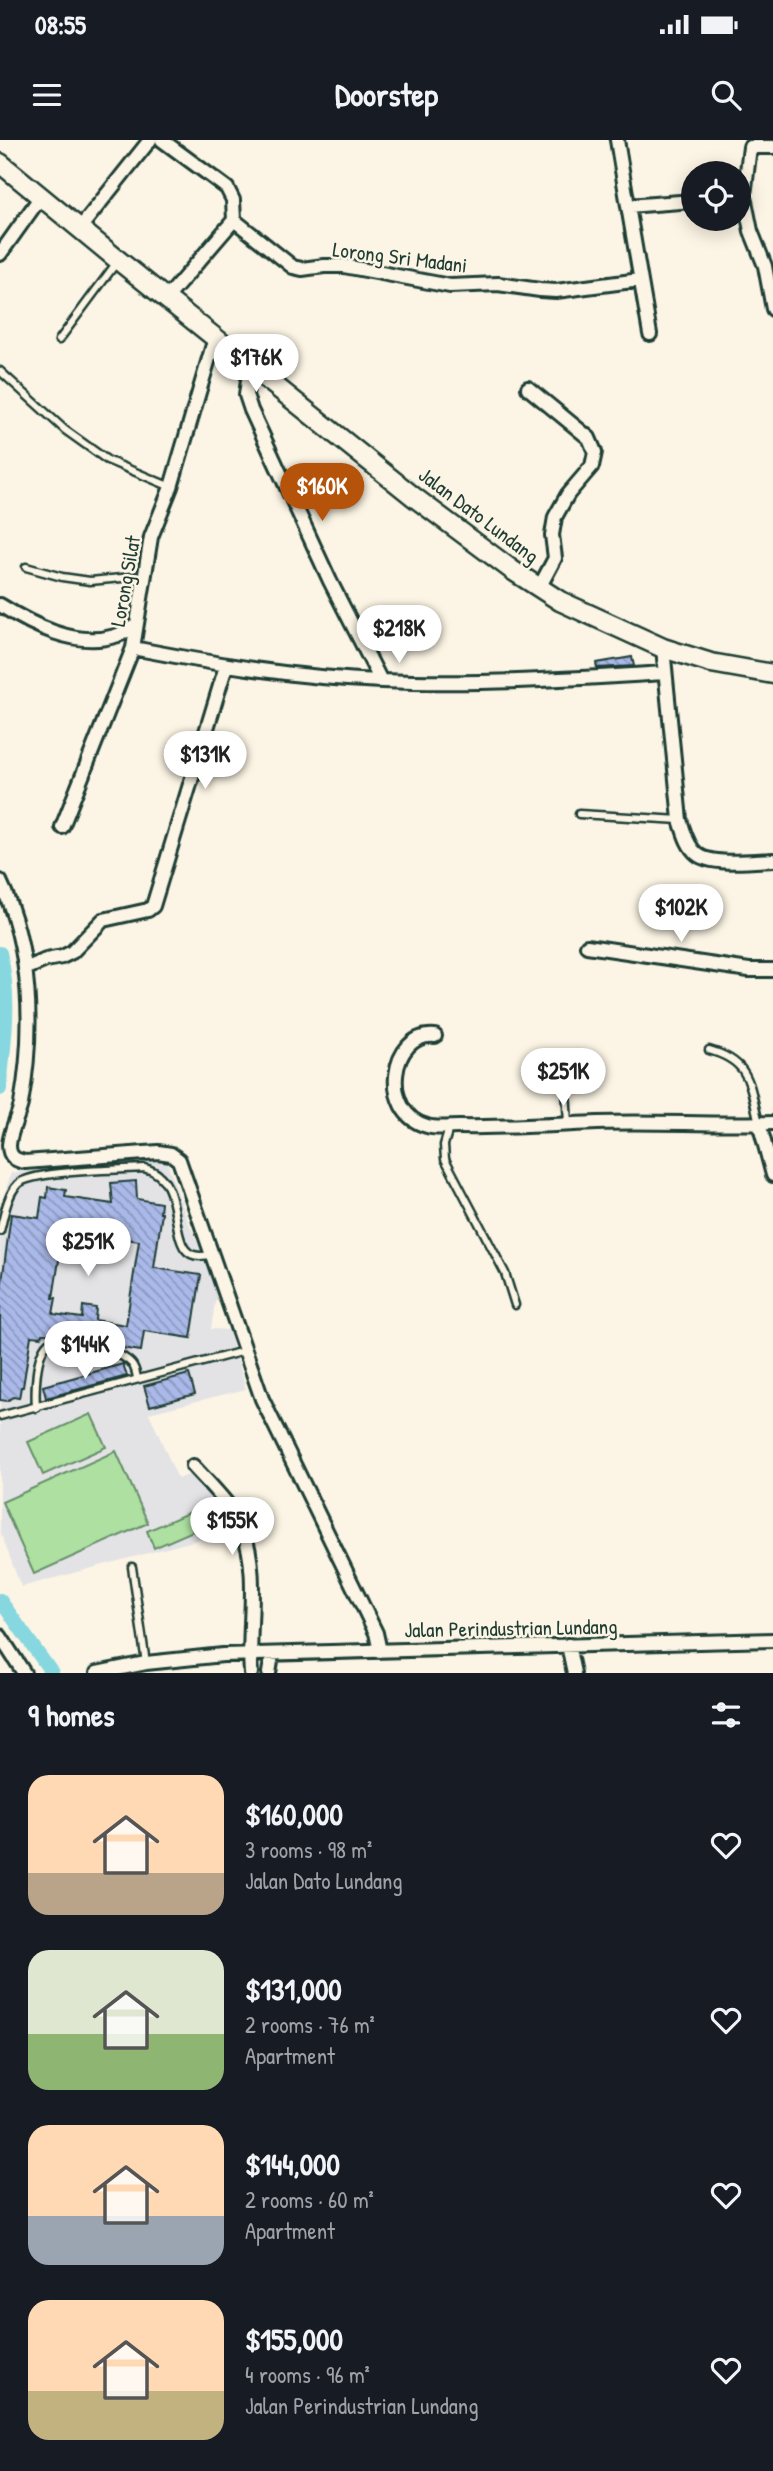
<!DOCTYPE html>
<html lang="en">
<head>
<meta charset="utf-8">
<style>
	body { margin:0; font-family:"Patrick Hand",sans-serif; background:#242831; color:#f1f3f6; height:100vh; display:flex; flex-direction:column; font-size:26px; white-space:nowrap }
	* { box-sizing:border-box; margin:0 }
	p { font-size:23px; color:#9ea1a6 }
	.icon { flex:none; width:38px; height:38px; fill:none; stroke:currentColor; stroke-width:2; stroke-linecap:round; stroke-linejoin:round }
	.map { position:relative; height:1533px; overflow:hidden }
	.drawer { display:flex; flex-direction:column; background:#171b24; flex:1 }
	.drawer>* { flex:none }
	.tools { position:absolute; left:681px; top:21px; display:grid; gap:14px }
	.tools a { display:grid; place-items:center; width:70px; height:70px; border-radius:50%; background:#171b24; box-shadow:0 4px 18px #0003; font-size:35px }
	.price { position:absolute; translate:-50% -60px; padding:0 16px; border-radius:24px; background:#fff; color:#222; font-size:23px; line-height:46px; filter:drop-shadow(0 2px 4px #0008) }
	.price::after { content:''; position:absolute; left:50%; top:42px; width:21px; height:16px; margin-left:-10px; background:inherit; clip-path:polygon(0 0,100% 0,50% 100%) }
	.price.on { background:#b45309; color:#fff }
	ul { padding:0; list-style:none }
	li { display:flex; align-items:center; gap:21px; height:175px; padding:0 28px }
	li span { display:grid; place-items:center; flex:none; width:196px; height:140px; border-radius:21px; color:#555 }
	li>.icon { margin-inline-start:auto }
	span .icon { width:84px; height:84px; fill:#fffc; stroke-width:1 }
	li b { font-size:30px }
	h2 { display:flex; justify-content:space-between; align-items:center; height:84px; padding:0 28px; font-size:30px }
	.status { display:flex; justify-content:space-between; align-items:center; height:49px; padding:0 35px; background:#171b24; direction:ltr }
	.status svg { height:19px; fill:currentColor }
	header { display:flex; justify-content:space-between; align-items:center; height:91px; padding:0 28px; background:#171b24; font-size:32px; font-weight:700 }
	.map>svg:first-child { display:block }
	.built { fill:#e3e3e6 }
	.green { fill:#aee0a1; stroke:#668e6a; stroke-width:2 }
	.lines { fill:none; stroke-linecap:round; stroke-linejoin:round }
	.canal { stroke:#86d7df; stroke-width:14 }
	.building { fill:url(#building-back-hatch); stroke:#1f3d34; stroke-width:2; fill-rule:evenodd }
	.lane-casing { stroke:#1f3d34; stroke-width:11 }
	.street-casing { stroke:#1f3d34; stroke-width:18 }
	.secondary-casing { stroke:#1f3d34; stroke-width:23 }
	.lane { stroke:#fcf5e5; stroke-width:6 }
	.street { stroke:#fcf5e5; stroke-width:12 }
	.secondary { stroke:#fcf5e5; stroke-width:18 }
	.labels { text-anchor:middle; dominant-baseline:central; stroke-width:5; stroke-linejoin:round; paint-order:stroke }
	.street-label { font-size:21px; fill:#1f3d34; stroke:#fcf5e5 }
</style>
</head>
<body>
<div class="status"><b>08:55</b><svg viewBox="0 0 49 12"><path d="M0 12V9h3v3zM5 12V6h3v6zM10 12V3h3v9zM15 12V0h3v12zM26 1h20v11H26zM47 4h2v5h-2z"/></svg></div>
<header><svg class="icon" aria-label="menu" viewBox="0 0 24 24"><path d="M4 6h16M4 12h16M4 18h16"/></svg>Doorstep<svg class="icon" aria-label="search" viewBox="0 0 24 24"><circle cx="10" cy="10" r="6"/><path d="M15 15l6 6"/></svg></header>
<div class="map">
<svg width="773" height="1533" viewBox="0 0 773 1533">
	<defs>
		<pattern id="building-back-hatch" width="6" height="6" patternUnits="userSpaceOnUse" patternTransform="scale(1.75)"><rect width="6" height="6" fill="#aab9e9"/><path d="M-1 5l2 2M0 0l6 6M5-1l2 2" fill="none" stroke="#8a98be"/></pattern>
	</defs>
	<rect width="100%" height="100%" fill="#fcf5e5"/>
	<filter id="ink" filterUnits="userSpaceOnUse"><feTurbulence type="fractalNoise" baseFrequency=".0143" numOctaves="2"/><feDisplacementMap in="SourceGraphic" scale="14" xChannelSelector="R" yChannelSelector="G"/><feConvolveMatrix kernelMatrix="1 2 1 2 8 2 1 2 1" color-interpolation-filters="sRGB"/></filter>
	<g filter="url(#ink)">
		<path class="built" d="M 165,1017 L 188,1081 L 208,1124 L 219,1158 L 215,1162 L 211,1189 L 229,1190 L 246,1249 L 149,1273 L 178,1339 L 193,1333 L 198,1344 L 238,1389 L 21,1447 L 0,1391 L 0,1068 L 11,1033 Z"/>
		<path class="green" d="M 91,1274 L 106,1307 L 43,1335 L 28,1302 Z
			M 116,1311 L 148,1383 L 34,1434 L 2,1362 Z
			M 208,1364 L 216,1381 L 154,1408 L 147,1391 Z"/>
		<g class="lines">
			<path class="canal" d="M 0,813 C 12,861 4,901 0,949
				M 0,1460 L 52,1533"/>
		</g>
		<path class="building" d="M 632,517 L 634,526 L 597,528 L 596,523 Z
			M 136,1041 L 137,1059 L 161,1063 L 160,1073 L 162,1073 L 154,1128 L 201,1135 L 191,1198 L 144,1191 L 141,1211 L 121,1208 L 121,1206 L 78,1195 L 42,1194 L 41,1197 L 31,1196 L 23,1247 L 21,1247 L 19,1258 L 13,1257 L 7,1261 L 0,1260 L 0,1157 L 11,1074 L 39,1078 L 42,1057 L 47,1058 L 48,1047 L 66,1050 L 65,1057 L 113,1064 L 111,1043 ZM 64,1089 L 139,1101 L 126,1185 L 95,1180 L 96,1168 L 83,1166 L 82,1178 L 53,1174 L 56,1158 L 53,1158 Z
			M 123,1224 L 127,1236 L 46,1258 L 43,1246 Z
			M 189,1234 L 195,1254 L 150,1266 L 144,1246 Z"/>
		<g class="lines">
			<g class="lane-casing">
				<path id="lane" d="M 59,200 L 117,122
					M 0,231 L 65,290 L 107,320 L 171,347
					M 26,427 L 62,437 L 90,441 L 143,436
					M 579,674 L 680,680
					M 709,910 C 752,922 749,945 759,983
					M 565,932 L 568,984
					M 449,988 L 444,1005 L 445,1019 L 505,1133 L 515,1165
					M 0,1091 C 4,1076 7,1055 18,1044 C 33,1030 120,1030 144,1028 C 195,1039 157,1131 212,1114
					M 36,1268 C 35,1252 35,1215 48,1203 C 63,1190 118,1210 131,1223 C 135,1227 136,1232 137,1238
					M 0,1276 L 244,1211
					M 132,1427 L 146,1523"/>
			</g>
			<g class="street-casing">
				<path id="street" d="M 162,0 L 227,48 L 233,60 L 234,80
					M 617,0 L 628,66 L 693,61
					M 773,7 L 750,7 L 744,56 L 751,91 L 765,126 L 773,169
					M 628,66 L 650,194
					M 234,80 L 293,127 L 302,129 L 324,126 L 344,126 L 450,146 L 498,144 L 540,150 L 556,151 L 640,140
					M 80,88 L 150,0
					M 0,114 L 42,55
					M 166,159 L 234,80
					M 250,225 L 246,255 L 251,270 L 330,441 L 381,541
					M 528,248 L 589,298 L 595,312 L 592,326 L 568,354 L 555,377 L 552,395 L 555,418 L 539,448
					M 0,465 C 32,485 76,508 115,496 C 122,494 128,490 135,486
					M 133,508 C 215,524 298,538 382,541 C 476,545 570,539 664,533
					M 663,508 L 680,680 C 684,691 687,706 697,714 C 711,726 754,721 773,720
					M 62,687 L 133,508 L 151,397 L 171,347 L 215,198
					M 0,741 C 32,808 34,891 21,964 C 18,977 10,991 9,1005 C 9,1017 15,1020 25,1022 L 158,1012 L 171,1014 L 179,1020 L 262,1259 L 376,1493 L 380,1511
					M 587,806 L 749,830 L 773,830
					M 25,829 L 46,820 L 62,817 L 72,812 L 103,780 L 148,770 L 153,766 L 226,526
					M 435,896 C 390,892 379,973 427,986 C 436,989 449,987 459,987 C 505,988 551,985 597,983 C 656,981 714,985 773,983
					M 759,983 L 773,1035
					M 193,1326 C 210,1345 234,1367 243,1391 C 260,1434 247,1488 251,1533
					M 0,1496 L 24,1533
					M 568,1505 L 574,1533
					M 97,1533 L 146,1523 L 223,1515 L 773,1500
					M 269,1533 L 272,1515"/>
			</g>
			<g class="secondary-casing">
				<path id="secondary" d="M 0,23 L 118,120 L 414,357 L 512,430 L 560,461 L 663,508 L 711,523 L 773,534"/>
			</g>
			<use href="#lane" class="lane"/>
			<use href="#street" class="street"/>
			<use href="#secondary" class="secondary"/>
		</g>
	</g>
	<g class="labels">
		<g class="street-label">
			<text transform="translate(400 117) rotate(7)">Lorong Sri Madani</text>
			<text transform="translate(479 375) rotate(37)">Jalan Dato Lundang</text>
			<text transform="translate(125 441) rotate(-80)">Lorong Silat</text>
			<text transform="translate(511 1488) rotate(-1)">Jalan Perindustrian Lundang</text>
		</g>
	</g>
</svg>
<div class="tools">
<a><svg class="icon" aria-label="locate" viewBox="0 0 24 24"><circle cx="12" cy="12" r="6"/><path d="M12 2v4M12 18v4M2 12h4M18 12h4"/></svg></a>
</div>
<b class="price" style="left:256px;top:254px">$176K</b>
<b class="price on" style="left:322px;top:383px">$160K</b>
<b class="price" style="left:399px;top:525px">$218K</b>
<b class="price" style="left:205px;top:651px">$131K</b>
<b class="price" style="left:681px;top:804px">$102K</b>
<b class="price" style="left:563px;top:968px">$251K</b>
<b class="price" style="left:88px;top:1138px">$251K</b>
<b class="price" style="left:85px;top:1241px">$144K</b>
<b class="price" style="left:232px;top:1417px">$155K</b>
</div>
<section class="drawer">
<h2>9 homes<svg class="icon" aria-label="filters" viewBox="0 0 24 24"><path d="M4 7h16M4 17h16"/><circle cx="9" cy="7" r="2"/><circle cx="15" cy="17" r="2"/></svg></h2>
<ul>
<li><span style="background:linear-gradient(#ffd9b3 70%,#b9a48a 0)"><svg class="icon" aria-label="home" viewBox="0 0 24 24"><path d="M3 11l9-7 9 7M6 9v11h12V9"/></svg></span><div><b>$160,000</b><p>3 rooms · 98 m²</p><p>Jalan Dato Lundang</p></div><svg class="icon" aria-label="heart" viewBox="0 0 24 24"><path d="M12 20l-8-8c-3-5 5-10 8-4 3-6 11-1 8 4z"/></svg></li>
<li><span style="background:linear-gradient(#dfe7d0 60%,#8fb573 0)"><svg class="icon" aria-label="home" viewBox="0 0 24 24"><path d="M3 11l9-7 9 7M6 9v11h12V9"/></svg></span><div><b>$131,000</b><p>2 rooms · 76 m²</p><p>Apartment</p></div><svg class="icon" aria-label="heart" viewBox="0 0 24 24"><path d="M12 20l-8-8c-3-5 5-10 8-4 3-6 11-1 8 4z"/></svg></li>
<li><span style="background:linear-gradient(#ffd9b3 65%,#9aa5b1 0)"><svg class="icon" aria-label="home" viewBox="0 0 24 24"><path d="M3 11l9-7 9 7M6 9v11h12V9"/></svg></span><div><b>$144,000</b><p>2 rooms · 60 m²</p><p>Apartment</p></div><svg class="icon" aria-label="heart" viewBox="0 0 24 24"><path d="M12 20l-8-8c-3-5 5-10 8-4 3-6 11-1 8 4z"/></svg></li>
<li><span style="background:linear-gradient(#ffd9b3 65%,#c2b280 0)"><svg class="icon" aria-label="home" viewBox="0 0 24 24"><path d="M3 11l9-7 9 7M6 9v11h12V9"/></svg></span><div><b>$155,000</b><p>4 rooms · 96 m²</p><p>Jalan Perindustrian Lundang</p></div><svg class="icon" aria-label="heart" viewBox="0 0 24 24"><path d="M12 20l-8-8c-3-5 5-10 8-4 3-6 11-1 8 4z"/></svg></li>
</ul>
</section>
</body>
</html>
